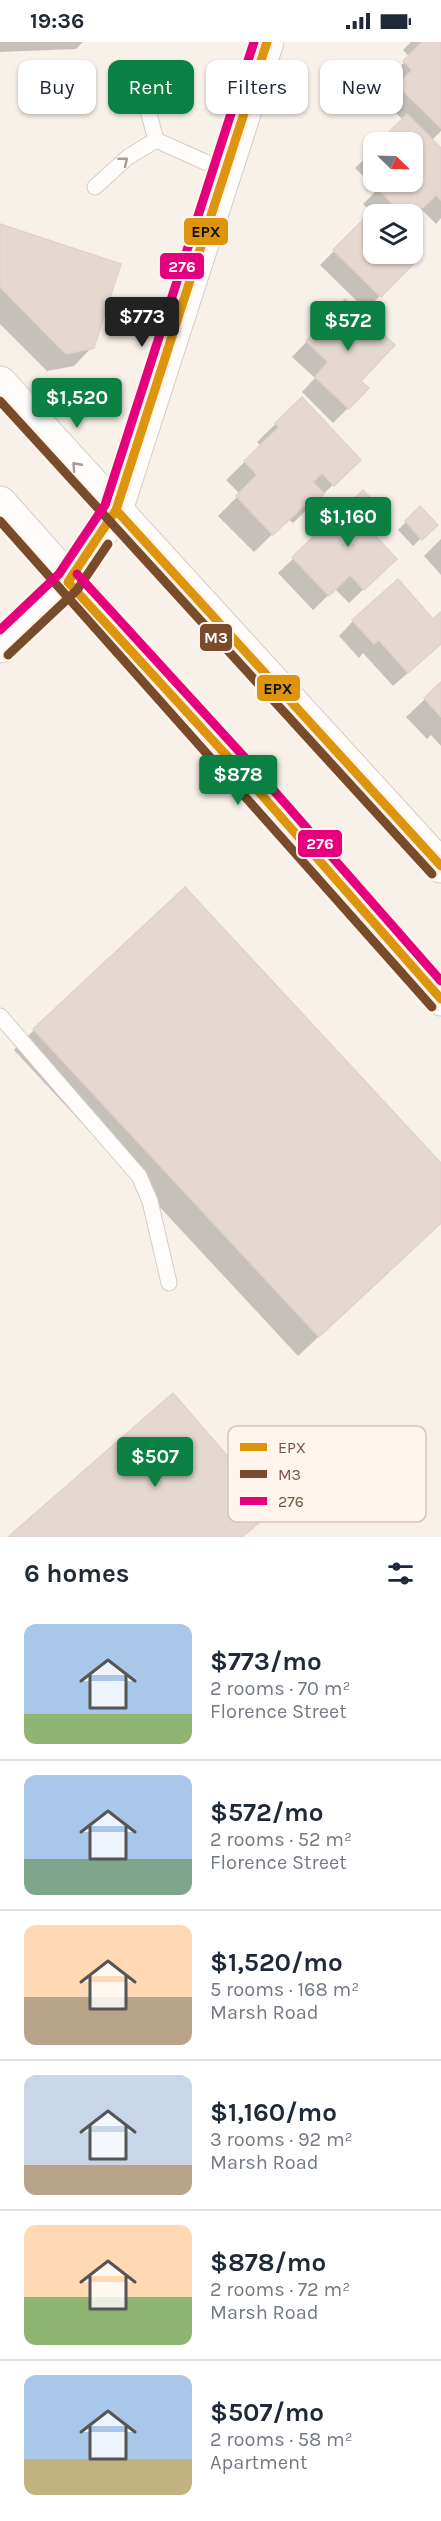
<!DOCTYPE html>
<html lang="en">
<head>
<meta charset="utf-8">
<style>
	body { margin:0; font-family:Karla,sans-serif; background:#f2f2f3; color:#1f2937; height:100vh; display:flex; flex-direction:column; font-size:22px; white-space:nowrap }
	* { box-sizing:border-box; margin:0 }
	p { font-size:20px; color:#747a83 }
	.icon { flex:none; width:33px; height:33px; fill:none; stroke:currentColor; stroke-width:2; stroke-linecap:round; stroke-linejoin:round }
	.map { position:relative; height:1495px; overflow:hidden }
	.panel { display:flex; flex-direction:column; background:#fff; flex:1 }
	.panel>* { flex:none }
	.hud { position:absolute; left:18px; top:18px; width:405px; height:54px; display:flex; gap:12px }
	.needle { width:39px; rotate:113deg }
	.buttons { position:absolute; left:363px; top:90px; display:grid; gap:12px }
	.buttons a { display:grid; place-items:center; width:60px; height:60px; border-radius:12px; background:#fff; box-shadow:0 2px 4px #0004; font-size:30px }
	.price { position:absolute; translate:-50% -51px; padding:0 14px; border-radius:6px; background:#0b8043; color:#fff; font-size:20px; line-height:39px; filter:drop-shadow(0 2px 3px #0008) }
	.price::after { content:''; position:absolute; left:50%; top:36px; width:18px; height:14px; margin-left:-9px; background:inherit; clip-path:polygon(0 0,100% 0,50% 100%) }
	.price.current { background:#222; color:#fff }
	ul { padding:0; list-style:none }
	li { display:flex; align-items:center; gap:18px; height:150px; padding:0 24px }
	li+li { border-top:2px solid #e0e1e3 }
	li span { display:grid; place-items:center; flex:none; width:168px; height:120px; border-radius:12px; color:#555 }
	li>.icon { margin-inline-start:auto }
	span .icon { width:72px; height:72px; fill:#fffc; stroke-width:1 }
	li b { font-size:26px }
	h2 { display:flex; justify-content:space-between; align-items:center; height:72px; padding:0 24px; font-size:26px }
	.chip { padding:0 21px; border-radius:12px; background:#fff; box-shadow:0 2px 4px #0004; font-size:21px; line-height:54px }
	.chip.current { background:#0b8043; color:#fff }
	.status { display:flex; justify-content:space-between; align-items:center; height:42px; padding:0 30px; background:#fff; direction:ltr }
	.status svg { height:16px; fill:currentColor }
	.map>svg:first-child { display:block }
	.shadow { fill:#0003 }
	.building { fill:#e5d8d1; stroke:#e1d3cc; stroke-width:1.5 }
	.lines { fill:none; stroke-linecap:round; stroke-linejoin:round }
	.lane-casing { stroke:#d6ccc6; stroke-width:17 }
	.secondary-casing { stroke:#d7ccc6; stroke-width:35 }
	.lane { stroke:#fefdfc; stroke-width:15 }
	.secondary { stroke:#fefdfc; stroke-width:33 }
	.bus-1-casing { stroke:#fff5ec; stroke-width:14 }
	.bus-2-casing { stroke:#fff5ec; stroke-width:14 }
	.bus-3-casing { stroke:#fff5ec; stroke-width:14 }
	.bus-1 { stroke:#de950e; stroke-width:9 }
	.bus-2 { stroke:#7a4b2a; stroke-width:9 }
	.bus-3 { stroke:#e5007d; stroke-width:9 }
	.oneway { stroke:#ae978f }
	.key { fill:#fff5ec; stroke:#d7c4ba; stroke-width:1.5 }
	.key-label { font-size:16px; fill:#795347 }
	.line-badge { stroke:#fff5ec; stroke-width:2 }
	.badge-label { font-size:16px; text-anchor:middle; font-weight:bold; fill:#fff }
	.pale-badge-label { font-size:16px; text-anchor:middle; font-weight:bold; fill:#111 }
</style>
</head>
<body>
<div class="status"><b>19:36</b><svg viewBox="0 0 49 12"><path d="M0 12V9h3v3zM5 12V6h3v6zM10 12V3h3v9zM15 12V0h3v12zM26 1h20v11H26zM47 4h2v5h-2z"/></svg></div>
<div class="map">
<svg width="441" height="1495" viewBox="0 0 441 1495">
	<rect width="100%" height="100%" fill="#f8f1ea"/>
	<path class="shadow" d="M 0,0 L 83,0 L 76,7 L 0,10 Z
		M 411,0 L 441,0 L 441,89 L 432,98 L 441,108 L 441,176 L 436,182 L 420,166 L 412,172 L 374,172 L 374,212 L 420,213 L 366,268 L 320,223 L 372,171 L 363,162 L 377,148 L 355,126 L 374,108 L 374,140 L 412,140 L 412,100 L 381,100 L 403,78 L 383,58 L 398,44 L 389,35 L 410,15 L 403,8 Z
		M 0,184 L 92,305 L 74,324 L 47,329 L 0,282 Z
		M 331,274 L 359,339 L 348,366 L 333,381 L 302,350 L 315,336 L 292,315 Z
		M 301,357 L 359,418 L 293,481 L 288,477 L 254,510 L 218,474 L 240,452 L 226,438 L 261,404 L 257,400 Z
		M 363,450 L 381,531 L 349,561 L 335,547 L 313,568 L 278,531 Z
		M 420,466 L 435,483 L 413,504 L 398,488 Z
		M 441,497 L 441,533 L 424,514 Z
		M 441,572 L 441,602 L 393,644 L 363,611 L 359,616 L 339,594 L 353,579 L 433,579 Z
		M 441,642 L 441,704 L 431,693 L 427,697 L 406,675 Z
		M 34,988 L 441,1124 L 441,1181 L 298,1314 L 14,1008 Z"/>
	<path class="building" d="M 422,0 L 441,0 L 441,86 L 397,43 L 412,28 L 403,19 Z
		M 407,72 L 441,106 L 441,158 L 436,153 L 412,176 L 412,172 L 403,172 L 377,146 L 383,140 L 412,140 L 412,100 L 379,100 Z
		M 375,166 L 381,172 L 374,172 L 374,212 L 412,212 L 412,203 L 422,213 L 381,255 L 333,208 Z
		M 0,182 L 121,222 L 94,306 L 66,312 L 0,245 Z
		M 345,257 L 395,303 L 361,339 L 369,346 L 349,367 L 315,335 L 328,320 L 306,299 Z
		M 302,355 L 361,418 L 334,444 L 322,431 L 313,440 L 324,452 L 312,464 L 308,460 L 273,493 L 236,454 L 257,433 L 244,419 L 279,385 L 275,381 Z
		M 363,448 L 388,475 L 372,490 L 397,517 L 364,548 L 350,533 L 329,554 L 292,515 Z
		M 420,464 L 438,483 L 422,498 L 405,479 Z
		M 398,537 L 433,577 L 441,570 L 441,602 L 408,631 L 379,598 L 374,602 L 352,578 Z
		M 441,640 L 441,675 L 424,656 Z
		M 185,845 L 441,1121 L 441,1181 L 319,1295 L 33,987 Z
		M 173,1351 L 274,1468 L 242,1495 L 8,1495 Z"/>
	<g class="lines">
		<g class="lane-casing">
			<path id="lane" d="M 126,28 L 143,50 L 156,98
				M 156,98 L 225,129
				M 95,145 L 128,115 L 156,98
				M 0,974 L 139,1134 L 150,1159 L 169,1241"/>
		</g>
		<g class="secondary-casing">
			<path id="secondary" d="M 0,341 L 441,824
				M 0,461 L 441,957
				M 0,604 L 68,540 L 116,468 L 267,0"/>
		</g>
		<use href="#lane" class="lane"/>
		<use href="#secondary" class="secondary"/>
		<g class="bus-1-casing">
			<path id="bus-1" d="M 116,468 L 441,824
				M 68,540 L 116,468 L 267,0
				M 68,540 L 238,726 L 441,957"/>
		</g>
		<g class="bus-2-casing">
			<path id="bus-2" d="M 0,359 L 432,832
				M 0,479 L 432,965
				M 8,613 L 77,548 L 108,502"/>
		</g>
		<g class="bus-3-casing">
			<path id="bus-3" d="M 77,532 L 247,718 L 441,939
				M 0,588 L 59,532 L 105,463 L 254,0"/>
		</g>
		<use href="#bus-1" class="bus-1"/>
		<use href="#bus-2" class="bus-2"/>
		<use href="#bus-3" class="bus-3"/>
	</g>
	<defs><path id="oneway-chevron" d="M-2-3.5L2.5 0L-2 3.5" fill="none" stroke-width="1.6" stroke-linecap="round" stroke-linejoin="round" transform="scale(1.5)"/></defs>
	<g class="oneway">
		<use href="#oneway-chevron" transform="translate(124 119) rotate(-39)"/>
		<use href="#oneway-chevron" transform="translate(76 424) rotate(-132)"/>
	</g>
	<rect x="228" y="1384" width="198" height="96" rx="9" class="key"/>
	<rect x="240" y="1401" width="27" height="8" fill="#de950e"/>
	<rect x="240" y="1428" width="27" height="8" fill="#7a4b2a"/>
	<rect x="240" y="1455" width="27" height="8" fill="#e5007d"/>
	<g class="key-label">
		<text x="278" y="1411">EPX</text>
		<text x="278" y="1438">M3</text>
		<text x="278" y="1465">276</text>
	</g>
	<g class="line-badge">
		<rect x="183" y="175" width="46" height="29" rx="6" fill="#de950e"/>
		<rect x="159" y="210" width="46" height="28" rx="6" fill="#e5007d"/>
		<rect x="199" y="581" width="34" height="29" rx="6" fill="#7a4b2a"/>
		<rect x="256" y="632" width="45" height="28" rx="6" fill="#de950e"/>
		<rect x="297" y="787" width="46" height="29" rx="6" fill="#e5007d"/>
	</g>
	<g class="badge-label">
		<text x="182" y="230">276</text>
		<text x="216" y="601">M3</text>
		<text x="320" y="807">276</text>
	</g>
	<g class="pale-badge-label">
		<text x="206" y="195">EPX</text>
		<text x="278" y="652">EPX</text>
	</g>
</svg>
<div class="buttons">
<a><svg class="needle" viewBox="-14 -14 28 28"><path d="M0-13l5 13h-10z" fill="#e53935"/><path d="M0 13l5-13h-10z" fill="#747a83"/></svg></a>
<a><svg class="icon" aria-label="layers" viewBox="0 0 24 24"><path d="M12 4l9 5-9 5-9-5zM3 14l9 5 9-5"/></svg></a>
</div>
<b class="price current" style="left:142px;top:306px">$773</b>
<b class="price" style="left:348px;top:310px">$572</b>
<b class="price" style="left:77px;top:387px">$1,520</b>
<b class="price" style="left:348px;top:506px">$1,160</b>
<b class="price" style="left:238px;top:764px">$878</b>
<b class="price" style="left:155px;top:1446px">$507</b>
<div class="hud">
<a class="chip">Buy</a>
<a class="chip current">Rent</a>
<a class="chip">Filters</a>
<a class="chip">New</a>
</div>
</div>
<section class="panel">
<h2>6 homes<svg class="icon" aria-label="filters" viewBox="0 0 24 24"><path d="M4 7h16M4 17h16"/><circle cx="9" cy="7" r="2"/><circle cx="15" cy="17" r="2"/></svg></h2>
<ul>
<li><span style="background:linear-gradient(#a9c7e8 75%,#8fb573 0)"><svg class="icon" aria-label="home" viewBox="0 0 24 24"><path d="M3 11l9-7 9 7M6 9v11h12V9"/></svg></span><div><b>$773/mo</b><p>2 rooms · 70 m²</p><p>Florence Street</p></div></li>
<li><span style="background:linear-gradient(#a9c7e8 70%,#7fa58c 0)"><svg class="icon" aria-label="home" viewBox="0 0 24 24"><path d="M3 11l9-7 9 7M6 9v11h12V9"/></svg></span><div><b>$572/mo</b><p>2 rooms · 52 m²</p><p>Florence Street</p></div></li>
<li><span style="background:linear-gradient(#ffd9b3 60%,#b9a48a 0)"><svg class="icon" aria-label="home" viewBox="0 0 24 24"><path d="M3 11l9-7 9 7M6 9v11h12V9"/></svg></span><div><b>$1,520/mo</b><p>5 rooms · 168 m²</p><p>Marsh Road</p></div></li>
<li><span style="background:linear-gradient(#c9d6e8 75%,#b9a48a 0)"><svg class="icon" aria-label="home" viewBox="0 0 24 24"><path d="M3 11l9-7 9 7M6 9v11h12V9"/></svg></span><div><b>$1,160/mo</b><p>3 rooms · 92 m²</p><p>Marsh Road</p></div></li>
<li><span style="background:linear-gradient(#ffd9b3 60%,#8fb573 0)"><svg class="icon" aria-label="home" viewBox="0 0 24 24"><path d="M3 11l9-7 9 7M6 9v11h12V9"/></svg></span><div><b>$878/mo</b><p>2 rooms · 72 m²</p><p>Marsh Road</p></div></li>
<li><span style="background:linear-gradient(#a9c7e8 70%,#c2b280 0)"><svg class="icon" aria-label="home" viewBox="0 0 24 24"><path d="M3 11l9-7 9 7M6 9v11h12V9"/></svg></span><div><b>$507/mo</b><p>2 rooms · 58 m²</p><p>Apartment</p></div></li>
</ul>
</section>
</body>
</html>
